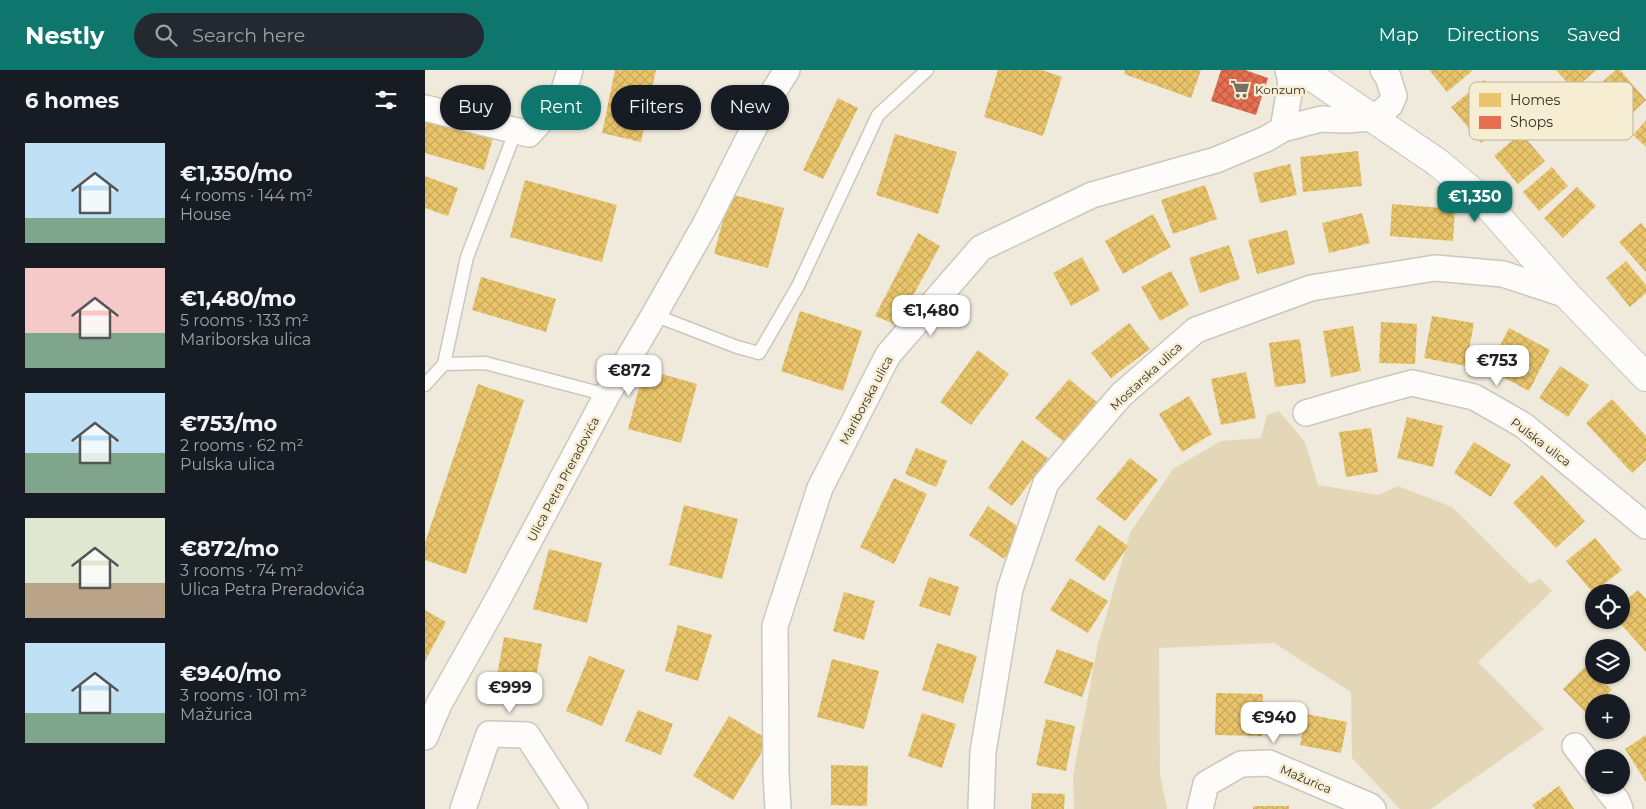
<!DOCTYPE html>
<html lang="en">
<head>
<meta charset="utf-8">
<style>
	body { margin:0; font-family:Montserrat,sans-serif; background:#242831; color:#f1f3f6; height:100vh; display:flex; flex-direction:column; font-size:19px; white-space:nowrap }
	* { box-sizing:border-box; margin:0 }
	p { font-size:16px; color:#9ea1a6 }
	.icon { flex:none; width:28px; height:28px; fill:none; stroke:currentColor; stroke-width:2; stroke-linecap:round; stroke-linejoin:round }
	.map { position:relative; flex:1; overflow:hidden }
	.side { display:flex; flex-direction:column; background:#171b24; width:425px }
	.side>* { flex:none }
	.top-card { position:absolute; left:15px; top:15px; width:475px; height:45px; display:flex; gap:10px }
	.controls { position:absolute; left:1160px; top:514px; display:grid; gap:10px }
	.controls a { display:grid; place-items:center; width:45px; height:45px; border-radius:50%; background:#171b24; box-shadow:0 1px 4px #0004; font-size:25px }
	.price { position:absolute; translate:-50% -42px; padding:0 11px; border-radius:10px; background:#fff; color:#222; font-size:16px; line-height:32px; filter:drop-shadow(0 1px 2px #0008) }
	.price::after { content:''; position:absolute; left:50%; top:30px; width:15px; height:11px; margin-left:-8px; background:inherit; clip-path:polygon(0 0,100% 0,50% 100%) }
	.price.active { background:#0f766e; color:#fff }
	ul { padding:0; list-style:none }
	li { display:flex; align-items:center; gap:15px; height:125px; padding:0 25px }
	li span { display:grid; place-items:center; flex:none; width:140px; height:100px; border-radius:0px; color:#555 }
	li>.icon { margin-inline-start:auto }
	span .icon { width:60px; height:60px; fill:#fffc; stroke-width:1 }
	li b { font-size:21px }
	h2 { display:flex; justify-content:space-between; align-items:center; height:60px; padding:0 25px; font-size:21px }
	.pill { padding:0 18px; border-radius:22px; background:#171b24; box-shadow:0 1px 4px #0004; font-size:18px; line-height:45px }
	.pill.active { background:#0f766e; color:#fff }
	header { display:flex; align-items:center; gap:30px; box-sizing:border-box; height:70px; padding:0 25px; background:#0f766e; color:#fff }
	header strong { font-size:24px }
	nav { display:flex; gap:28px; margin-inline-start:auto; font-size:18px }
	.search { width:350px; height:45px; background:#242831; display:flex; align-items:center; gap:12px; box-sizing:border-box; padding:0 18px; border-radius:28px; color:#9ea1a6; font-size:19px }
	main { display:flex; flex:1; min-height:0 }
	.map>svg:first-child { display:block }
	.green { fill:#e3d7b8 }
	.homes { fill:url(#homes-cross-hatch) }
	.shops { fill:url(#shops-cross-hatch) }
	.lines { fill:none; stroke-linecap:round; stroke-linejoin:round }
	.lane-casing { stroke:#ccc7bc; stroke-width:15 }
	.street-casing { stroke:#ccc7bc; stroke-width:28 }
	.secondary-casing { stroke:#ccc7bc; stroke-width:30 }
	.lane { stroke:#fdfcfa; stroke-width:12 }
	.street { stroke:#fdfcfa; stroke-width:25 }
	.secondary { stroke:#fdfcfa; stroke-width:28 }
	.labels { text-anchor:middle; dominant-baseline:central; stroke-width:5; stroke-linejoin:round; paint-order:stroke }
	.poi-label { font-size:12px; fill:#312e24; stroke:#f7edd3; text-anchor:start }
	.street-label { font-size:12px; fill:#312e24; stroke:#f7edd3 }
	.key { fill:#f7edd3; stroke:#bcb49e; stroke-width:1 }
	.key-label { font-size:14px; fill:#312e24 }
</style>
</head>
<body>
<header>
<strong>Nestly</strong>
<div class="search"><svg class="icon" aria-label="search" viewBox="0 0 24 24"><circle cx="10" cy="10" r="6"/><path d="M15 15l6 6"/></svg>Search here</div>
<nav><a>Map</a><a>Directions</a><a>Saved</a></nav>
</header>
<main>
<section class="side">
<h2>6 homes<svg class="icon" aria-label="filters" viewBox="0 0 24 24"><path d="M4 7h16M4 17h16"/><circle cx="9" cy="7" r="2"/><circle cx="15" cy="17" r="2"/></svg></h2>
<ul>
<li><span style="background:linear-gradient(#bfe0f5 75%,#7fa58c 0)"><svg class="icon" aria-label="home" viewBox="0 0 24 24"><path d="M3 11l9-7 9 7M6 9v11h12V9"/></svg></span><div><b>€1,350/mo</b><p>4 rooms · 144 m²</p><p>House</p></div></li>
<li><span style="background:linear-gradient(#f6c9c9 65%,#7fa58c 0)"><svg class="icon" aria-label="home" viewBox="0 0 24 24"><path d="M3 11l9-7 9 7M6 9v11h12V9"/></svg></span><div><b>€1,480/mo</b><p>5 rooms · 133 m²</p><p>Mariborska ulica</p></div></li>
<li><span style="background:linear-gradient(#bfe0f5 60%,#7fa58c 0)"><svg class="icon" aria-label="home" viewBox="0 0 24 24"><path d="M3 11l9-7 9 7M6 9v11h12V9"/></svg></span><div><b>€753/mo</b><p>2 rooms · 62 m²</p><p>Pulska ulica</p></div></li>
<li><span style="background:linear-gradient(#dfe7d0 65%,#b9a48a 0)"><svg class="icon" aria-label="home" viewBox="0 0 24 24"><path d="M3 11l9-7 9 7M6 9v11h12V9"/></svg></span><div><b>€872/mo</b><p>3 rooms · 74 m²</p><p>Ulica Petra Preradovića</p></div></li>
<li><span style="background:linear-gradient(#bfe0f5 70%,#7fa58c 0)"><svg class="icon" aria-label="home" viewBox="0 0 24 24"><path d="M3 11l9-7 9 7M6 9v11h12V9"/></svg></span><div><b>€940/mo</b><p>3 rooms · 101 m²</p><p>Mažurica</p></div></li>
</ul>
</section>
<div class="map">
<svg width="1221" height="739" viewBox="0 0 1221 739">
	<defs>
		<pattern id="homes-cross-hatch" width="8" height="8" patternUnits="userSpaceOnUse" patternTransform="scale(1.25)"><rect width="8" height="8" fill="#e9c46a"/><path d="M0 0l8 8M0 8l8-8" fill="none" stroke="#c8a95c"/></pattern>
		<pattern id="shops-cross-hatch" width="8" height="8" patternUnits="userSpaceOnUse" patternTransform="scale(1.25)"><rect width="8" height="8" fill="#e76f51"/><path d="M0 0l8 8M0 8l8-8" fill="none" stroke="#bc5c43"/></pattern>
	</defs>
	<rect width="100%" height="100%" fill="#efeadb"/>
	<path class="green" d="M 854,341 L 880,372 L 893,415 L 953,425 L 973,416 L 1027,437 L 1105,514 L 1115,509 L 1127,521 L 1053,592 L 1119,659 L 1006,739 L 975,739 L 927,688 L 926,622 L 849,573 L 734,578 L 735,705 L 742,739 L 649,739 L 648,706 L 673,574 L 705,463 L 748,399 L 796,371 L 836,368 L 842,345 Z"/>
	<path class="homes" d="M 190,0 L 231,0 L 216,72 L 177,63 Z
		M 573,0 L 617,0 L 637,7 L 618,66 L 559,47 Z
		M 700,0 L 776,0 L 766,28 L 699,4 Z
		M 1004,0 L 1046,0 L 1047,1 L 1022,22 Z
		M 1131,0 L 1171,0 L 1149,20 Z
		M 1191,0 L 1195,0 L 1221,30 L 1197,53 L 1169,19 Z
		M 1059,10 L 1089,46 L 1056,73 L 1026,37 Z
		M 413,28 L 433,38 L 398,109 L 378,100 Z
		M 0,48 L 69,64 L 59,100 L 0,83 Z
		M 1221,50 L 1221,77 L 1208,65 Z
		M 1096,63 L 1120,91 L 1093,114 L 1069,86 Z
		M 470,64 L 532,82 L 513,144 L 451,125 Z
		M 933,81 L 937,116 L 878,122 L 875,87 Z
		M 865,94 L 872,125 L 835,133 L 828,103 Z
		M 1127,97 L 1143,116 L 1114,141 L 1098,122 Z
		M 0,106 L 33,118 L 23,146 L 0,138 Z
		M 100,110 L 192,135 L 177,192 L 85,167 Z
		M 780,115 L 792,149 L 748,164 L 736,130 Z
		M 1152,117 L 1171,136 L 1138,168 L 1119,148 Z
		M 305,124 L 359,138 L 343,198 L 289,184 Z
		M 967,134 L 1030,139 L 1028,171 L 965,166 Z
		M 937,143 L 945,173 L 904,183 L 897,153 Z
		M 728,144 L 746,177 L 698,204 L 680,171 Z
		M 1216,153 L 1221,159 L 1221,202 L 1194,172 Z
		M 862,160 L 870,194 L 832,204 L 823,170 Z
		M 493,163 L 515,176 L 472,255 L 450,246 Z
		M 804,175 L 815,209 L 775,223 L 764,188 Z
		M 657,187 L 675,220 L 646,236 L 628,203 Z
		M 1201,191 L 1221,215 L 1221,223 L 1205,237 L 1181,208 Z
		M 746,201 L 764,235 L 735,251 L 716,217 Z
		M 56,207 L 131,229 L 121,262 L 47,240 Z
		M 375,241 L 437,261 L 418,321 L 356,301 Z
		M 1007,246 L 1049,253 L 1041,296 L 999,288 Z
		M 956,252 L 992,254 L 990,294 L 954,293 Z
		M 704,253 L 725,279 L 686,308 L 666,283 Z
		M 928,256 L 936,301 L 906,307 L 898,261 Z
		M 1084,258 L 1125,280 L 1104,321 L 1063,299 Z
		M 875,269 L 881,313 L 850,317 L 844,273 Z
		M 553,280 L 584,304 L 546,355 L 515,332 Z
		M 1135,296 L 1164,315 L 1143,347 L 1114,328 Z
		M 219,299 L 272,314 L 256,373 L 203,359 Z
		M 821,302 L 831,348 L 796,355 L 786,309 Z
		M 644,309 L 673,333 L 639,372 L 610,348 Z
		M 53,314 L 99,330 L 41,504 L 0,490 L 0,473 Z
		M 764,326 L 787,364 L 757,382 L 734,344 Z
		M 1187,329 L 1221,366 L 1221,390 L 1207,403 L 1161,353 Z
		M 982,347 L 1018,356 L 1008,397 L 972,388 Z
		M 946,358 L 953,402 L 921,407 L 914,362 Z
		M 597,370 L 623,388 L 587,436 L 563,418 Z
		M 1049,372 L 1086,395 L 1066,427 L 1029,403 Z
		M 491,378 L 522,391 L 511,417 L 480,404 Z
		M 705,388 L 733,410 L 700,451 L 671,429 Z
		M 1117,405 L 1160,451 L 1131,478 L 1088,433 Z
		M 469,408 L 502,424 L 469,494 L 435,477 Z
		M 259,435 L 313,449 L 297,509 L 244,495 Z
		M 563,436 L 598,460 L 579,489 L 544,465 Z
		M 674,455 L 703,476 L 679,511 L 650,490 Z
		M 1170,468 L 1197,500 L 1169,522 L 1169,524 L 1141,491 Z
		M 124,479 L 177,493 L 162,553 L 108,539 Z
		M 504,507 L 534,517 L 525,546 L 494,536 Z
		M 645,508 L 683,531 L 663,563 L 625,540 Z
		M 1213,520 L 1221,529 L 1221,582 L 1192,550 L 1196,550 L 1196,534 Z
		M 419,522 L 450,531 L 439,570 L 408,561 Z
		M 0,540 L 21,552 L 0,591 Z
		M 253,555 L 287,565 L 273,611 L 240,601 Z
		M 79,567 L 117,574 L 109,618 L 71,611 Z
		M 512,573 L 552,586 L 538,633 L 497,620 Z
		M 632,579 L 669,593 L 657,627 L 619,613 Z
		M 164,586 L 200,600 L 177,656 L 141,641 Z
		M 407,589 L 454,601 L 439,659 L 392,647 Z
		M 1162,595 L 1169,602 L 1169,605 L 1172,605 L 1187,620 L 1174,632 L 1169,632 L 1169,638 L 1162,644 L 1138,619 Z
		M 791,623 L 838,624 L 837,666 L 790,665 Z
		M 213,640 L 248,654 L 236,685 L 200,671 Z
		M 497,643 L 531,654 L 517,698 L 483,686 Z
		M 881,644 L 922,652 L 916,683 L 875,675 Z
		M 304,646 L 344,670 L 308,730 L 268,706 Z
		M 621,649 L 650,656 L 641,701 L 611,695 Z
		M 1221,665 L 1221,712 L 1200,679 Z
		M 406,695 L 443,696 L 442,736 L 406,735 Z
		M 1134,716 L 1149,739 L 1110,739 L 1107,735 Z
		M 607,723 L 640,724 L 639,739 L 606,739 Z
		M 828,736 L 864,736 L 864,739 L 828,739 Z"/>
	<path class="shops" d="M 796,0 L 820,0 L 843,8 L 831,45 L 786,31 Z"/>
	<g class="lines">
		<g class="lane-casing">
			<path id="lane" d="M 229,245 L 312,277 L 334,283 L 373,216 L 453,45 L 502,0
				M 19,294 L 42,187 L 91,60
				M 0,315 L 19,294 L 60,293 L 182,325"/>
		</g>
		<g class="street-casing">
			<path id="street" d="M 0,38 L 104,64 L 137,27 L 145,0
				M 858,59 L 896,49 L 920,50 L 949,48 L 965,35 L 969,26 L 963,7 L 958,0
				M 881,343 L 942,325 L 987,313 L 1049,327 L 1098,355 L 1221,456
				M 0,667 L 14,634 L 72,531 L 182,325 L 229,245 L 281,153 L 341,34 L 362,0
				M 1150,676 L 1169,701
				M 1179,715 L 1192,731 L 1195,739
				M 38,739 L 64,664 L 102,665 L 150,739
				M 353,739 L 351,703 L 350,556 L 395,418 L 463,285 L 556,178 L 667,125 L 791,90 L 841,69 L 858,59 L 866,12 L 863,0
				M 556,739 L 558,682 L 585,519 L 621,413 L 696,325 L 771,260 L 886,218 L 1010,198 L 1078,204 L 1142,225
				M 775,739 L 781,714 L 816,694 L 844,693 L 945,736 L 948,739"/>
		</g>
		<g class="secondary-casing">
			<path id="secondary" d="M 877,0 L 1012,92 L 1059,131 L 1142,225 L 1221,307"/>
		</g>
		<use href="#lane" class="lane"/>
		<use href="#street" class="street"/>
		<use href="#secondary" class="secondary"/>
	</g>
	<defs>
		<g id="supermarket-bare" transform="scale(1.5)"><path d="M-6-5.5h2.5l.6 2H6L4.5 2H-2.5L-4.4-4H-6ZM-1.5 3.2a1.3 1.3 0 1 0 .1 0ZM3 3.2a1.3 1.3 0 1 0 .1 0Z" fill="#747064" stroke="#f7edd3" stroke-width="2.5" paint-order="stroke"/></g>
	</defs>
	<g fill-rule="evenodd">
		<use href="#supermarket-bare" x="815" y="19"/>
	</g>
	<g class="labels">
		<g class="poi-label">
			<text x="830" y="19">Konzum</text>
		</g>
		<g class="street-label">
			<text transform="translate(721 306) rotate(-43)">Mostarska ulica</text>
			<text transform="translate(441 330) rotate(-62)">Mariborska ulica</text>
			<text transform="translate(1116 372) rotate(37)">Pulska ulica</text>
			<text transform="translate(138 409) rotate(-62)">Ulica Petra Preradovića</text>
			<text transform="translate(881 709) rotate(23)">Mažurica</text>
		</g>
	</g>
	<rect x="1044" y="12" width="164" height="58" rx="8" class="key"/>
	<rect x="1054" y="23" width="22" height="14" fill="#e9c46a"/>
	<rect x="1054" y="46" width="22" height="13" fill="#e76f51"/>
	<g class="key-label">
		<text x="1085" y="35">Homes</text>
		<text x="1085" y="57">Shops</text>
	</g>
</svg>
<div class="controls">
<a><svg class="icon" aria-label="locate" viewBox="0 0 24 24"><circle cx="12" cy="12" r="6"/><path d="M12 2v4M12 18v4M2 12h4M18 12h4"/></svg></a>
<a><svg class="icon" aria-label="layers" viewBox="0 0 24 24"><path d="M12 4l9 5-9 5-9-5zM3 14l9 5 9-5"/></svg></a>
<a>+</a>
<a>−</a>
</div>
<b class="price active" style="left:1050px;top:153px">€1,350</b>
<b class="price" style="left:506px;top:267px">€1,480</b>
<b class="price" style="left:1072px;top:317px">€753</b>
<b class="price" style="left:204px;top:327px">€872</b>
<b class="price" style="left:85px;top:644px">€999</b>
<b class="price" style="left:849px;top:674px">€940</b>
<div class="top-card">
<a class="pill">Buy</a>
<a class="pill active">Rent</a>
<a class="pill">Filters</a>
<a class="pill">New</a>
</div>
</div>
</main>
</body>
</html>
